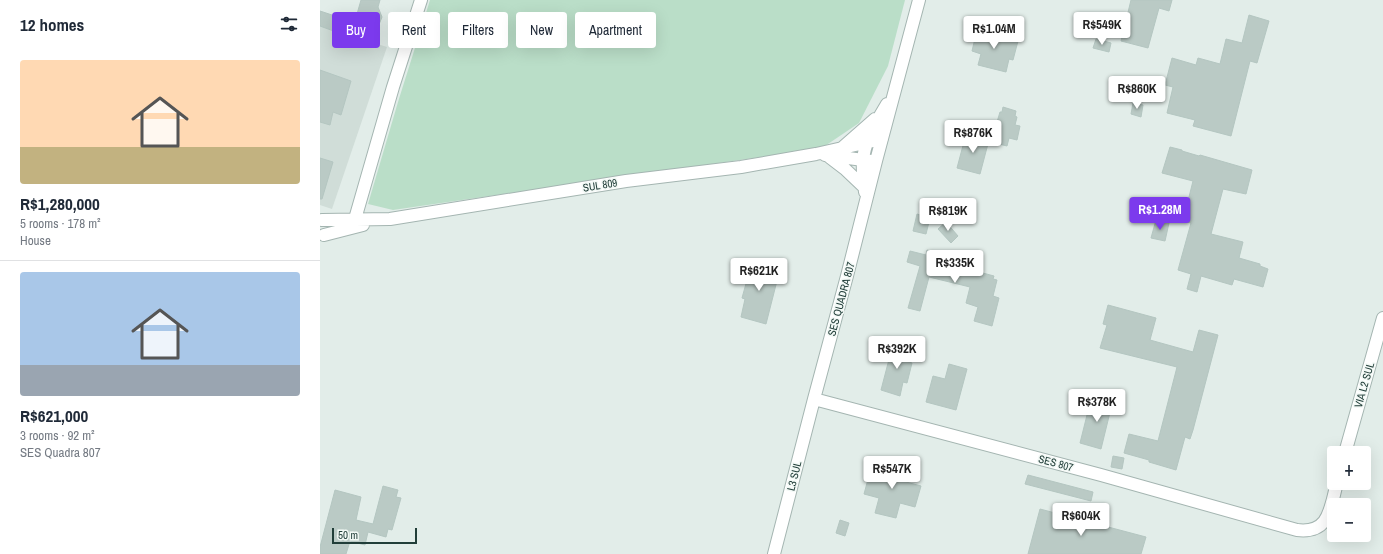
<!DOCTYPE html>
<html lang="en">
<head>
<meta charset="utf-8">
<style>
	body { margin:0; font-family:"Archivo Narrow",sans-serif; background:#f6f6f7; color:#1f2937; height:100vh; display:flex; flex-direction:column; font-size:15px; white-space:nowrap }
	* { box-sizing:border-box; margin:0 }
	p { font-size:13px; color:#747a83 }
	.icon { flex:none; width:22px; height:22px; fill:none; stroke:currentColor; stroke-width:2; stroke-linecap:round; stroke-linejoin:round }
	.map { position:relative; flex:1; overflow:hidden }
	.drawer { display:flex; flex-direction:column; background:#fff; width:320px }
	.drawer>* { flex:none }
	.guide { position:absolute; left:12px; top:12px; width:380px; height:36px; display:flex; gap:8px }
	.buttons { position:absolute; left:1007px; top:446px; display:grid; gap:8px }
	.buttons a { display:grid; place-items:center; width:44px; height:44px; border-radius:4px; background:#fff; box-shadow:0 4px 16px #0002; font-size:20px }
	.scale { position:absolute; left:12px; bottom:10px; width:85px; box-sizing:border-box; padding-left:4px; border:2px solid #213e39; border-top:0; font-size:11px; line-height:14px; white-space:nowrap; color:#213e39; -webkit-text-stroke:3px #f3f9f6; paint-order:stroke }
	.price { position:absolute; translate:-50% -34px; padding:0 9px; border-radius:4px; background:#fff; color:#222; font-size:13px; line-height:26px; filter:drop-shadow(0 1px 2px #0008) }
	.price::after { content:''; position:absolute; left:50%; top:24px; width:12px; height:9px; margin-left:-6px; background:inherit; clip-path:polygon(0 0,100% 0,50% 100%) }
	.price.current { background:#7c3aed; color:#fff }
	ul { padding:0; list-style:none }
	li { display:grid; align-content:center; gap:8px; height:212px; padding:0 20px }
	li+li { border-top:1px solid #e0e1e3 }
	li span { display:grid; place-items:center; height:124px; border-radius:4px; color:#555 }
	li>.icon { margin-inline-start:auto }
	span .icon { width:72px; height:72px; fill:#fffc; stroke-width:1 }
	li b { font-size:17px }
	h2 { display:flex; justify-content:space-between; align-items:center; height:48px; padding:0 20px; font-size:17px }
	.chip { padding:0 14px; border-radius:4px; background:#fff; box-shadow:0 4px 16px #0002; font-size:14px; line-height:36px }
	.chip.current { background:#7c3aed; color:#fff }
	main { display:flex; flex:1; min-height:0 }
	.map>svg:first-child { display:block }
	.built { fill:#d0ddd8 }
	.green { fill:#badec8 }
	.building { fill:#bacac5; stroke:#b4c6c1 }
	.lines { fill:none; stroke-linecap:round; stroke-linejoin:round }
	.tertiary-casing { stroke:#a4b5b1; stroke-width:14 }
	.tertiary { stroke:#fff; stroke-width:12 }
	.labels { text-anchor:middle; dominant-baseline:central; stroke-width:3; stroke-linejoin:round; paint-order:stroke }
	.street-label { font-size:11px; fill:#213e39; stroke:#f3f9f6 }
</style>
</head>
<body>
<main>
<section class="drawer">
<h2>12 homes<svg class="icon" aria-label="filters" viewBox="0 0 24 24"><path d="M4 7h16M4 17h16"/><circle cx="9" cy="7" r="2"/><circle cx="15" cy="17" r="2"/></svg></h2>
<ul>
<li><span style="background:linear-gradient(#ffd9b3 70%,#c2b280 0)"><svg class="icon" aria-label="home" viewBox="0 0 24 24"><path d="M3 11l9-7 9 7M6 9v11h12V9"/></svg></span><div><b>R$1,280,000</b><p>5 rooms · 178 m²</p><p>House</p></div></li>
<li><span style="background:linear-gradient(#a9c7e8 75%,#9aa5b1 0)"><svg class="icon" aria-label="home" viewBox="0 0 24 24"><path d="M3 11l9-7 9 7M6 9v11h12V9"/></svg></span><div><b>R$621,000</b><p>3 rooms · 92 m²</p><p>SES Quadra 807</p></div></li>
</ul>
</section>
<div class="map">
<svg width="1063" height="554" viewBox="0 0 1063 554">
	<rect width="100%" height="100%" fill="#e2ede9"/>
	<path class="built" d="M 0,26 L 67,47 L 12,209 L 0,205 Z"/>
	<path class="green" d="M 110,0 L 585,0 L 568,66 L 539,123 L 502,148 L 73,210 L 48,204 L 78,102 Z"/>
	<path class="building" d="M 41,0 L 60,0 L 58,7 L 62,17 L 58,27 L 46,23 L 47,17 L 37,14 Z
		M 811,0 L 852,0 L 849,11 L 839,8 L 828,48 L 801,41 Z
		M 0,11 L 24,19 L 19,33 L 0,26 Z
		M 929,15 L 949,21 L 937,63 L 930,61 L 911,136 L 873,126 L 875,120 L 847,113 L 853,87 L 845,85 L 852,58 L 876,65 L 878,58 L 900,64 L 906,39 L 922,43 Z
		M 657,30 L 674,35 L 675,32 L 684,34 L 683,37 L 698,41 L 693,60 L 689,59 L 686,72 L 658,65 L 661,54 L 652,51 Z
		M 776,39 L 791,43 L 789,52 L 773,48 Z
		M 0,70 L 31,81 L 21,115 L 13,112 L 10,125 L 0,122 Z
		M 813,103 L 823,105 L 821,117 L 811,114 Z
		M 683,107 L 696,111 L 695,116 L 697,117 L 695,125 L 700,126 L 697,140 L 689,138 L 687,146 L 671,142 L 680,112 L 682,112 Z
		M 647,134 L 669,140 L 660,174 L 637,168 L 645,138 L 646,139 Z
		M 850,147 L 862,150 L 862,151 L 879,156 L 880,155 L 932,170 L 926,194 L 903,189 L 891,234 L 923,242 L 919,258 L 940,264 L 940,266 L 948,269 L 943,287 L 914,279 L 912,285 L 881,276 L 877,292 L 867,289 L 871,274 L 858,270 L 871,223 L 863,221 L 873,181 L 842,173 Z
		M 0,158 L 13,162 L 2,199 L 0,199 Z
		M 597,214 L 610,218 L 606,234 L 593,231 Z
		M 836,220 L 849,223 L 845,241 L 831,238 Z
		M 626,222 L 638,236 L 631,243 L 618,229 Z
		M 607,250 L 620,253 L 618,261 L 674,276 L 673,279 L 677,280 L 673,296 L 679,298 L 672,326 L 654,321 L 658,307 L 646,303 L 650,287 L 609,277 L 600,311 L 588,308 L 600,266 L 587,262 L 590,251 L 606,255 Z
		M 432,262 L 460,269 L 446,324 L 421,317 L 425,299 L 422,298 Z
		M 788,305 L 836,318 L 830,340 L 873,352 L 879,330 L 898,335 L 873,430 L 870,439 L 865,437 L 856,470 L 829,462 L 829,460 L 804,453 L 809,434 L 838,441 L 857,367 L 780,348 L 787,325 L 783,324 Z
		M 573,344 L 592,349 L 588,362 L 592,363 L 587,383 L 583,382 L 580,396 L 561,390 Z
		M 629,364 L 647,369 L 636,410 L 606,402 L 613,376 L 625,379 Z
		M 775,396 L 793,400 L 781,449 L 760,443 L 768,411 L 771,412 Z
		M 793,456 L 804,458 L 802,469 L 791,467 Z
		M 569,461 L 590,467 L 586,482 L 601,486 L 595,507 L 580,503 L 576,518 L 555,513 L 559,498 L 544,494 L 550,472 L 565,476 Z
		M 708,475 L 773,492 L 771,501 L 705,484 Z
		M 63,486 L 78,490 L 76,497 L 81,498 L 72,530 L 68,529 L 66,537 L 48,532 L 45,545 L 30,541 L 26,554 L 0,554 L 0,547 L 15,490 L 41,497 L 36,520 L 53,524 Z
		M 720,509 L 826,537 L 821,554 L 708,554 Z
		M 520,520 L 529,523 L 525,536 L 516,533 Z"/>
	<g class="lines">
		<g class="tertiary-casing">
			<path id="tertiary" d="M 522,148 L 555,119
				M 505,155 L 551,161
				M 508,156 L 525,169 L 545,188
				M 545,192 C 544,182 542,172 543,161 C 544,141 557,121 567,104
				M 2,220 L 70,219 L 306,181 L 421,167 L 496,154 L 562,139
				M 35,225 L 35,219 L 73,87 L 101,0
				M 4,235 L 43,225
				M 494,399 L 781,475 L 977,530 C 1010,534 1010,508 1017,483
				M 1025,453 L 1063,318
				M 454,554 L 494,399 L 527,276 L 556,161 L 599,0"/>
		</g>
		<use href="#tertiary" class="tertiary"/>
	</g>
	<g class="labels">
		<g class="street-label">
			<text transform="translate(280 185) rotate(-9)">SUL 809</text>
			<text transform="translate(521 299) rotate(-75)">SES QUADRA 807</text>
			<text transform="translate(1044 385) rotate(-74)">VIA L2 SUL</text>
			<text transform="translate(736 463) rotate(15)">SES 807</text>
			<text transform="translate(474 476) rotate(-76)">L3 SUL</text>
		</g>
	</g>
</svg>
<div class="buttons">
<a>+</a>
<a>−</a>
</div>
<div class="scale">50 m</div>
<b class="price" style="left:782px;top:46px">R$549K</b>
<b class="price" style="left:674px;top:50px">R$1.04M</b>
<b class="price" style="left:817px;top:110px">R$860K</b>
<b class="price" style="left:653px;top:154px">R$876K</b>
<b class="price current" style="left:840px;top:231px">R$1.28M</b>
<b class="price" style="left:628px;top:232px">R$819K</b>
<b class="price" style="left:635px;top:284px">R$335K</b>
<b class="price" style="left:439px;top:292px">R$621K</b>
<b class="price" style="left:577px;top:370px">R$392K</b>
<b class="price" style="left:777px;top:423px">R$378K</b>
<b class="price" style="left:572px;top:490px">R$547K</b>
<b class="price" style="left:761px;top:537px">R$604K</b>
<div class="guide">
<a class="chip current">Buy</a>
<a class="chip">Rent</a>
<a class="chip">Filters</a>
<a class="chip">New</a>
<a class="chip">Apartment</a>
</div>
</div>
</main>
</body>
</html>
